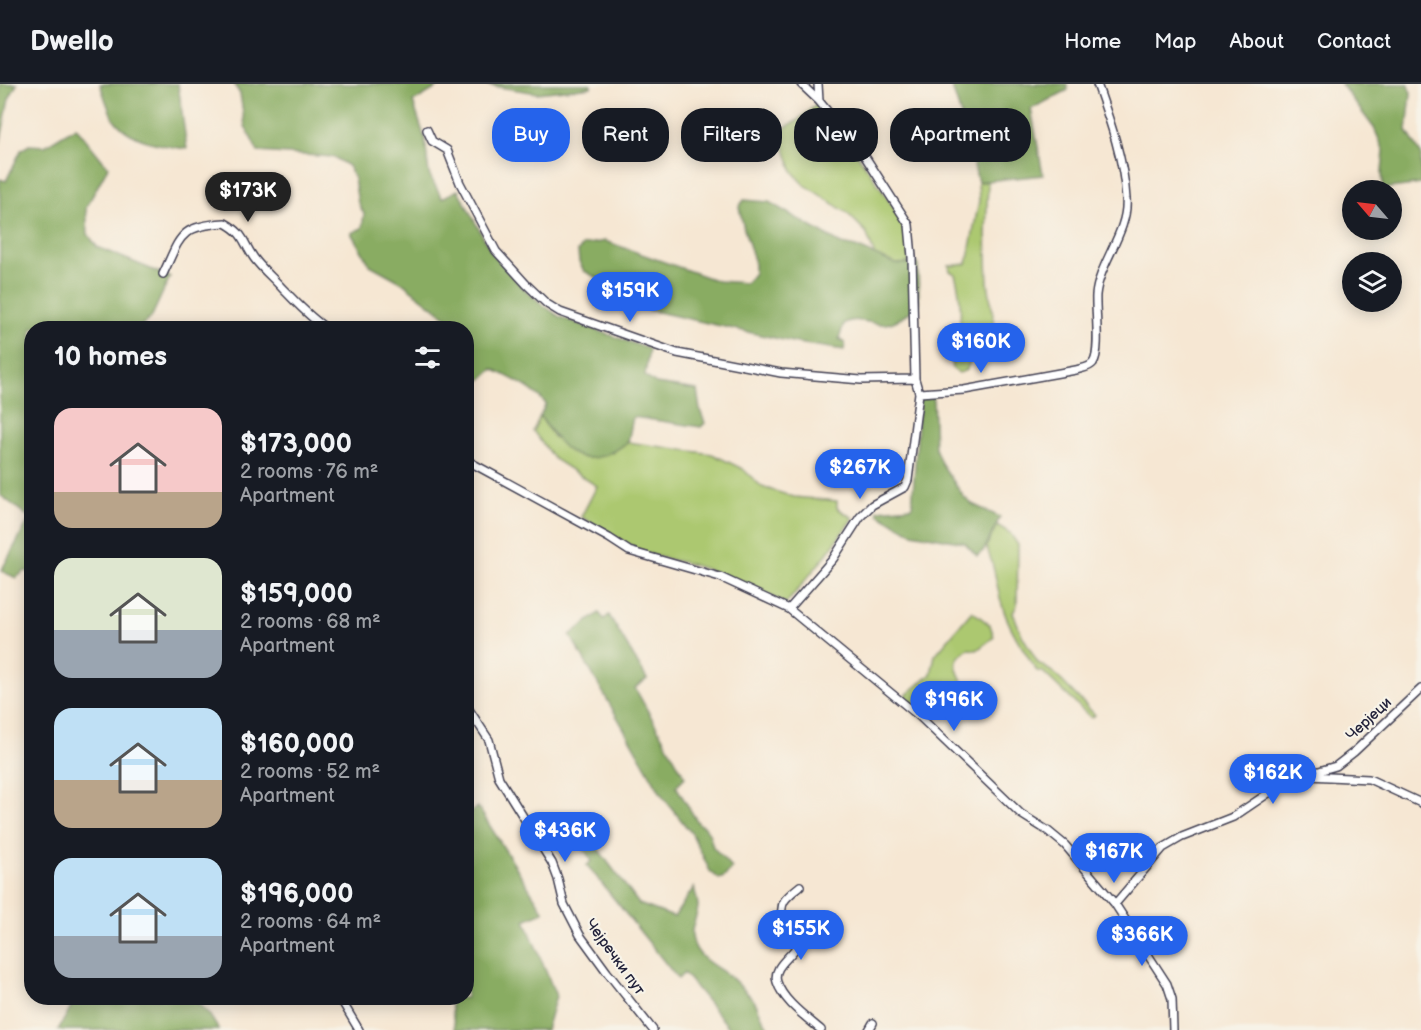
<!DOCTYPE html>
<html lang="en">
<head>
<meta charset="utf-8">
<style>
	body { margin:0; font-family:"Balsamiq Sans",sans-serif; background:#242831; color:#f1f3f6; height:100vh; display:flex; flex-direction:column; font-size:22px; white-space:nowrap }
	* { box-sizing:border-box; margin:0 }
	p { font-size:20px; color:#9ea1a6 }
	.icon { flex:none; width:33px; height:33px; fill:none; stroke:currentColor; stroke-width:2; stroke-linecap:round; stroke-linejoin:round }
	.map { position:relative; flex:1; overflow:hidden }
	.sheet { position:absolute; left:24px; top:237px; width:450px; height:684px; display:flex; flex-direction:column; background:#171b24; border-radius:24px; box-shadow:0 3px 15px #0003 }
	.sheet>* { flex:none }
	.hud { position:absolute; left:492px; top:24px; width:570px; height:54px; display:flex; gap:12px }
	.needle { width:39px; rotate:298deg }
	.controls { position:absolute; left:1342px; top:96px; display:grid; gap:12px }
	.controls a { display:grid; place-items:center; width:60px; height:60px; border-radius:50%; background:#171b24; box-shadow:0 3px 15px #0003; font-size:30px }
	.price { position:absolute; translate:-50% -51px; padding:0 14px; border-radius:21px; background:#2563eb; color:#fff; font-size:20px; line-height:39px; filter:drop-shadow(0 2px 3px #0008) }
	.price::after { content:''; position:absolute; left:50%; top:36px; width:18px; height:14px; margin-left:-9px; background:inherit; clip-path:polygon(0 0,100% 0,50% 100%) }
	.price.selected { background:#222; color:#fff }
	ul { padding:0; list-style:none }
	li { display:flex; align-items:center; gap:18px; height:150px; padding:0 30px }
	li span { display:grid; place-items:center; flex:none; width:168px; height:120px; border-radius:18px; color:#555 }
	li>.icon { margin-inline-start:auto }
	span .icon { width:72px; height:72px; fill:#fffc; stroke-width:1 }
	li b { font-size:26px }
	h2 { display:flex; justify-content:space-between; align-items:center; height:72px; padding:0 30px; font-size:26px }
	.chip { padding:0 21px; border-radius:24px; background:#171b24; box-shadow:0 3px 15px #0003; font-size:21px; line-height:54px }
	.chip.selected { background:#2563eb; color:#fff }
	header { display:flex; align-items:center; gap:36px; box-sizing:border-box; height:84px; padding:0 30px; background:#171b24; border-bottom:2px solid #363941 }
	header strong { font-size:28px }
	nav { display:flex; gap:33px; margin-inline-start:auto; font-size:21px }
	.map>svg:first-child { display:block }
	.green { fill:#acc86f; stroke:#677555; stroke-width:1.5 }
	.forest { fill:#89ac62; stroke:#56674e; stroke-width:1.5 }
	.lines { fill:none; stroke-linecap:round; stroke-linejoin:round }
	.minor-casing { stroke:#424052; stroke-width:10 }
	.minor { stroke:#fff; stroke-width:7 }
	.labels { text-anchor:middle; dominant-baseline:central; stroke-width:4.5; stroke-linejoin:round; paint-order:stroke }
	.street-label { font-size:15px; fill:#22223b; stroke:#f7f3e8 }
</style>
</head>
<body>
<header>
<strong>Dwello</strong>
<nav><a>Home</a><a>Map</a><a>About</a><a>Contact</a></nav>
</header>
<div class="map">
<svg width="1421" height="946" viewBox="0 0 1421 946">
	<rect width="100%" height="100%" fill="#f7f3e8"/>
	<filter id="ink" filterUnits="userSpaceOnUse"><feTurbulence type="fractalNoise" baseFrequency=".0167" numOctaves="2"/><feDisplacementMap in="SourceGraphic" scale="12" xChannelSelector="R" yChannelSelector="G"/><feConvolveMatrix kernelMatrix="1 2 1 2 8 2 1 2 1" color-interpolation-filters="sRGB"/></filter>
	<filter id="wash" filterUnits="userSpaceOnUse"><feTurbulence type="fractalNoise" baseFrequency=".008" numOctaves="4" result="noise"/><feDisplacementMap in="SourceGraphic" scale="24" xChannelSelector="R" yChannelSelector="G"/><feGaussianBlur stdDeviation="1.35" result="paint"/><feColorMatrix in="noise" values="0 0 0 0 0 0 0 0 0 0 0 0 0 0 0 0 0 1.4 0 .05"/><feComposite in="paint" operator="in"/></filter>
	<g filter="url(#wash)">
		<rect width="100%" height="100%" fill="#f6e7d3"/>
		<path class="green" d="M 816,21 C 851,57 877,98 904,140 L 908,148 L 909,179 L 896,180 L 875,172 L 866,148 L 847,129 L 802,99 L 793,88 L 781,54 L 784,44 L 797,37 Z
			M 978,98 L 988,98 L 986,151 L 988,198 L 995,244 C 992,259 971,265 967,286 L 959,289 L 952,284 C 950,266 957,263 959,247 C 962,230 960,207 955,190 L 950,187 L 949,182 L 967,180 L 979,117 Z
			M 540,332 L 554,354 L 612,369 L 628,358 L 712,370 L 743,385 L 762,403 L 794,413 L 837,417 L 837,424 L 853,434 L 826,471 L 786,520 C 757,504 727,491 696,482 C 680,477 662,475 646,469 C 623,460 603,444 581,433 L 597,402 L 554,375 L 533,347 Z
			M 997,441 L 1010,449 L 1018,461 L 1017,521 L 1013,529 L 1022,551 L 1038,579 L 1054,589 L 1095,631 L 1091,634 L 1043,588 L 1037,587 C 1024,566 1009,545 1002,521 C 996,502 995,480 986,463 Z
			M 972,527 L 990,541 L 994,553 L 977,566 L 968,565 C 950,577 956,584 964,601 L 926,630 L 905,612 L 931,590 L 935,571 Z"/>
		<path class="forest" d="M 0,0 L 17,0 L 9,15 L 0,60 Z
			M 100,0 L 178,0 L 187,65 C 163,62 129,57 114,35 C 108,26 104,11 100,0 Z
			M 234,0 L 443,0 L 413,18 L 425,55 L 429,90 L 442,114 L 458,106 L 492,169 L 521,202 L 543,221 L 560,233 L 649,265 L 645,292 L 656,300 L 697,306 L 700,326 L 705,339 L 701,343 L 633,333 L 628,358 C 584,389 567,373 540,332 L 546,320 C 532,303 512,295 493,285 L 481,296 L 467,283 L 467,256 L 469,253 L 467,251 L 466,244 L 460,244 L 401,198 L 370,181 L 351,149 L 362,144 L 364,130 L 358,119 L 354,95 L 348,82 L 334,73 L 258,68 L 245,42 L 240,10 Z
			M 480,0 L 591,0 L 591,3 L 537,9 Z
			M 951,0 L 1067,0 L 1068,6 L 1031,25 L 1043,91 L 978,98 L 963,38 Z
			M 1341,0 L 1409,0 L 1411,9 L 1407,47 L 1421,70 L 1421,100 L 1383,105 L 1382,88 L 1384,67 L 1374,44 Z
			M 76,43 L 108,83 L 86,124 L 88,150 L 97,163 L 170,193 L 151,234 L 138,244 L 32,244 L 31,488 L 25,487 L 16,494 L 1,487 L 30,434 L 0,411 L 0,95 L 6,97 L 21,66 L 29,61 L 45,62 Z
			M 744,116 L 769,118 L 841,160 L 856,163 L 896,180 L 918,179 L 919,221 C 908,229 895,241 881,240 C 868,239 857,233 844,239 L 839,255 L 845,259 L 844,266 L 797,259 L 649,226 L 627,217 L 599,195 L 584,187 L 579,178 L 578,167 L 583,161 L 605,157 L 718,197 L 746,199 L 754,189 L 754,176 L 744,145 L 739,123 Z
			M 920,312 L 933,312 L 935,364 L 941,379 L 964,413 L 972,420 L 1000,433 L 984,466 L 977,472 L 965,459 L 912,449 L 878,430 L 878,426 L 912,423 Z
			M 599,529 L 604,535 L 609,531 L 647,595 L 635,604 L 685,693 L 676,702 L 698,739 L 705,743 L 709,749 L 713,763 L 732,784 L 724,793 L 719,795 L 710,787 L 692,750 L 663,713 L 570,551 Z
			M 478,723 L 544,828 L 525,836 L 556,912 L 546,946 L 455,946 L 450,914 L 466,914 L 467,731 Z
			M 581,742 L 639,820 L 674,833 L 694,803 C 695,808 697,815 698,821 C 698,834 689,842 693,857 C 698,878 723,884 736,898 C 741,903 747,909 752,914 C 760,923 760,934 770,946 L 731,946 L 684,889 L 678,895 L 587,781 L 592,777 L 572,747 Z
			M 76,914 L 110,914 L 114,917 L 117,914 L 192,914 L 209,930 L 219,946 L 58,946 Z"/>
	</g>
	<g filter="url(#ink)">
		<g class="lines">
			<g class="minor-casing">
				<path id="minor" d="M 801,0 L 819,17
					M 818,0 L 819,17 L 866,74 L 909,141 L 912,173 L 915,295 L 919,309 L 964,306 L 1076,286 C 1082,284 1089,284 1093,279 C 1101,268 1095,226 1096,211 C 1099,179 1129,147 1126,115 C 1124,76 1110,37 1097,0
					M 427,46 L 432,57 L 447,66 L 460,99 L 496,167 L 526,200 L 547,220 L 560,228 L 677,269 L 781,289 L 861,296 L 915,295
					M 163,190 C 181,152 179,142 225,139 C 245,150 242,157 254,174 C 262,185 273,194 282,204 C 297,219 309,233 326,244
					M 466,376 L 609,454 L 629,467 L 720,493 L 789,525 L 920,633 L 1021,730 L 1048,747 L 1065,761 L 1115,820 L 1167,900 L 1172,915 L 1173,946
					M 789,525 L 833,475 L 860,433 L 872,421 L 905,403 L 908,396 L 919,309
					M 466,621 L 489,656 L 499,694 L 552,779 L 558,795 L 564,820 L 580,851 L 607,888 L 653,946
					M 1309,692 L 1369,695 L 1421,719
					M 800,802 C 788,812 778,818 783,834 C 787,838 793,842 796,847 C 810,866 770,877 777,898 C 783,917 806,933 821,946
					M 1115,820 L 1163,764 L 1182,753 L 1233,733 L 1288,696 L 1336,682 L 1354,668 L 1421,605
					M 340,914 L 359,946
					M 869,946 L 873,939"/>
			</g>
			<use href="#minor" class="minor"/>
		</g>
	</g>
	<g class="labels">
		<g class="street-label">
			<text transform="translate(1369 635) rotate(-43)">Черјеци</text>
			<text transform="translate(615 873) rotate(54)">Чејречки пут</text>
		</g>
	</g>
</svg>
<div class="controls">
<a><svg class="needle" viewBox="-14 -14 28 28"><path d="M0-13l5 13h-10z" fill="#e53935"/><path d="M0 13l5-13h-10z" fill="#9ea1a6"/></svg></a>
<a><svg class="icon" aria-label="layers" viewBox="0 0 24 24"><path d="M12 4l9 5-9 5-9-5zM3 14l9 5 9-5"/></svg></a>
</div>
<b class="price selected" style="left:248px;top:139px">$173K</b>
<b class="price" style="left:630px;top:239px">$159K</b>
<b class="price" style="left:981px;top:290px">$160K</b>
<b class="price" style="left:860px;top:416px">$267K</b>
<b class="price" style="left:954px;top:648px">$196K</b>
<b class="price" style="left:1273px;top:721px">$162K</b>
<b class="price" style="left:565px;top:779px">$436K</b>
<b class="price" style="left:1114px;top:800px">$167K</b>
<b class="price" style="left:801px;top:877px">$155K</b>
<b class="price" style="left:1142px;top:883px">$366K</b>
<div class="hud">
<a class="chip selected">Buy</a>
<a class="chip">Rent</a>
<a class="chip">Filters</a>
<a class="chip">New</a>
<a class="chip">Apartment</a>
</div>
<section class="sheet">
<h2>10 homes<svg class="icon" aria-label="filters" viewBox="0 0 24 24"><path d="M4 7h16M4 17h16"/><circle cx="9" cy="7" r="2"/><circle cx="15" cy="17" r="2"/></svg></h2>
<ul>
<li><span style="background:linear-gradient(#f6c9c9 70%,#b9a48a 0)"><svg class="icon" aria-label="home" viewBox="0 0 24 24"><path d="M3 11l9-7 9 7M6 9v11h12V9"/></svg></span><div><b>$173,000</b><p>2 rooms · 76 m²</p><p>Apartment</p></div></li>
<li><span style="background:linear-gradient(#dfe7d0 60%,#9aa5b1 0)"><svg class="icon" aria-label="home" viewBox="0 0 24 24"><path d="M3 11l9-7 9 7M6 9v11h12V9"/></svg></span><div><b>$159,000</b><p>2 rooms · 68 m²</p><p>Apartment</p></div></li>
<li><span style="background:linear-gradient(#bfe0f5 60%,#b9a48a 0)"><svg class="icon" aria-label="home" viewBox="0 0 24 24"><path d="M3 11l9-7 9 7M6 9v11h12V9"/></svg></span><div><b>$160,000</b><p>2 rooms · 52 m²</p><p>Apartment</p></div></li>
<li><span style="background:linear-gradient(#bfe0f5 65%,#9aa5b1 0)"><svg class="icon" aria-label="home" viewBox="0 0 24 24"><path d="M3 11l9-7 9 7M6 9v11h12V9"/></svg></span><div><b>$196,000</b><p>2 rooms · 64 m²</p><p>Apartment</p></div></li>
</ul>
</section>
</div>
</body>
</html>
